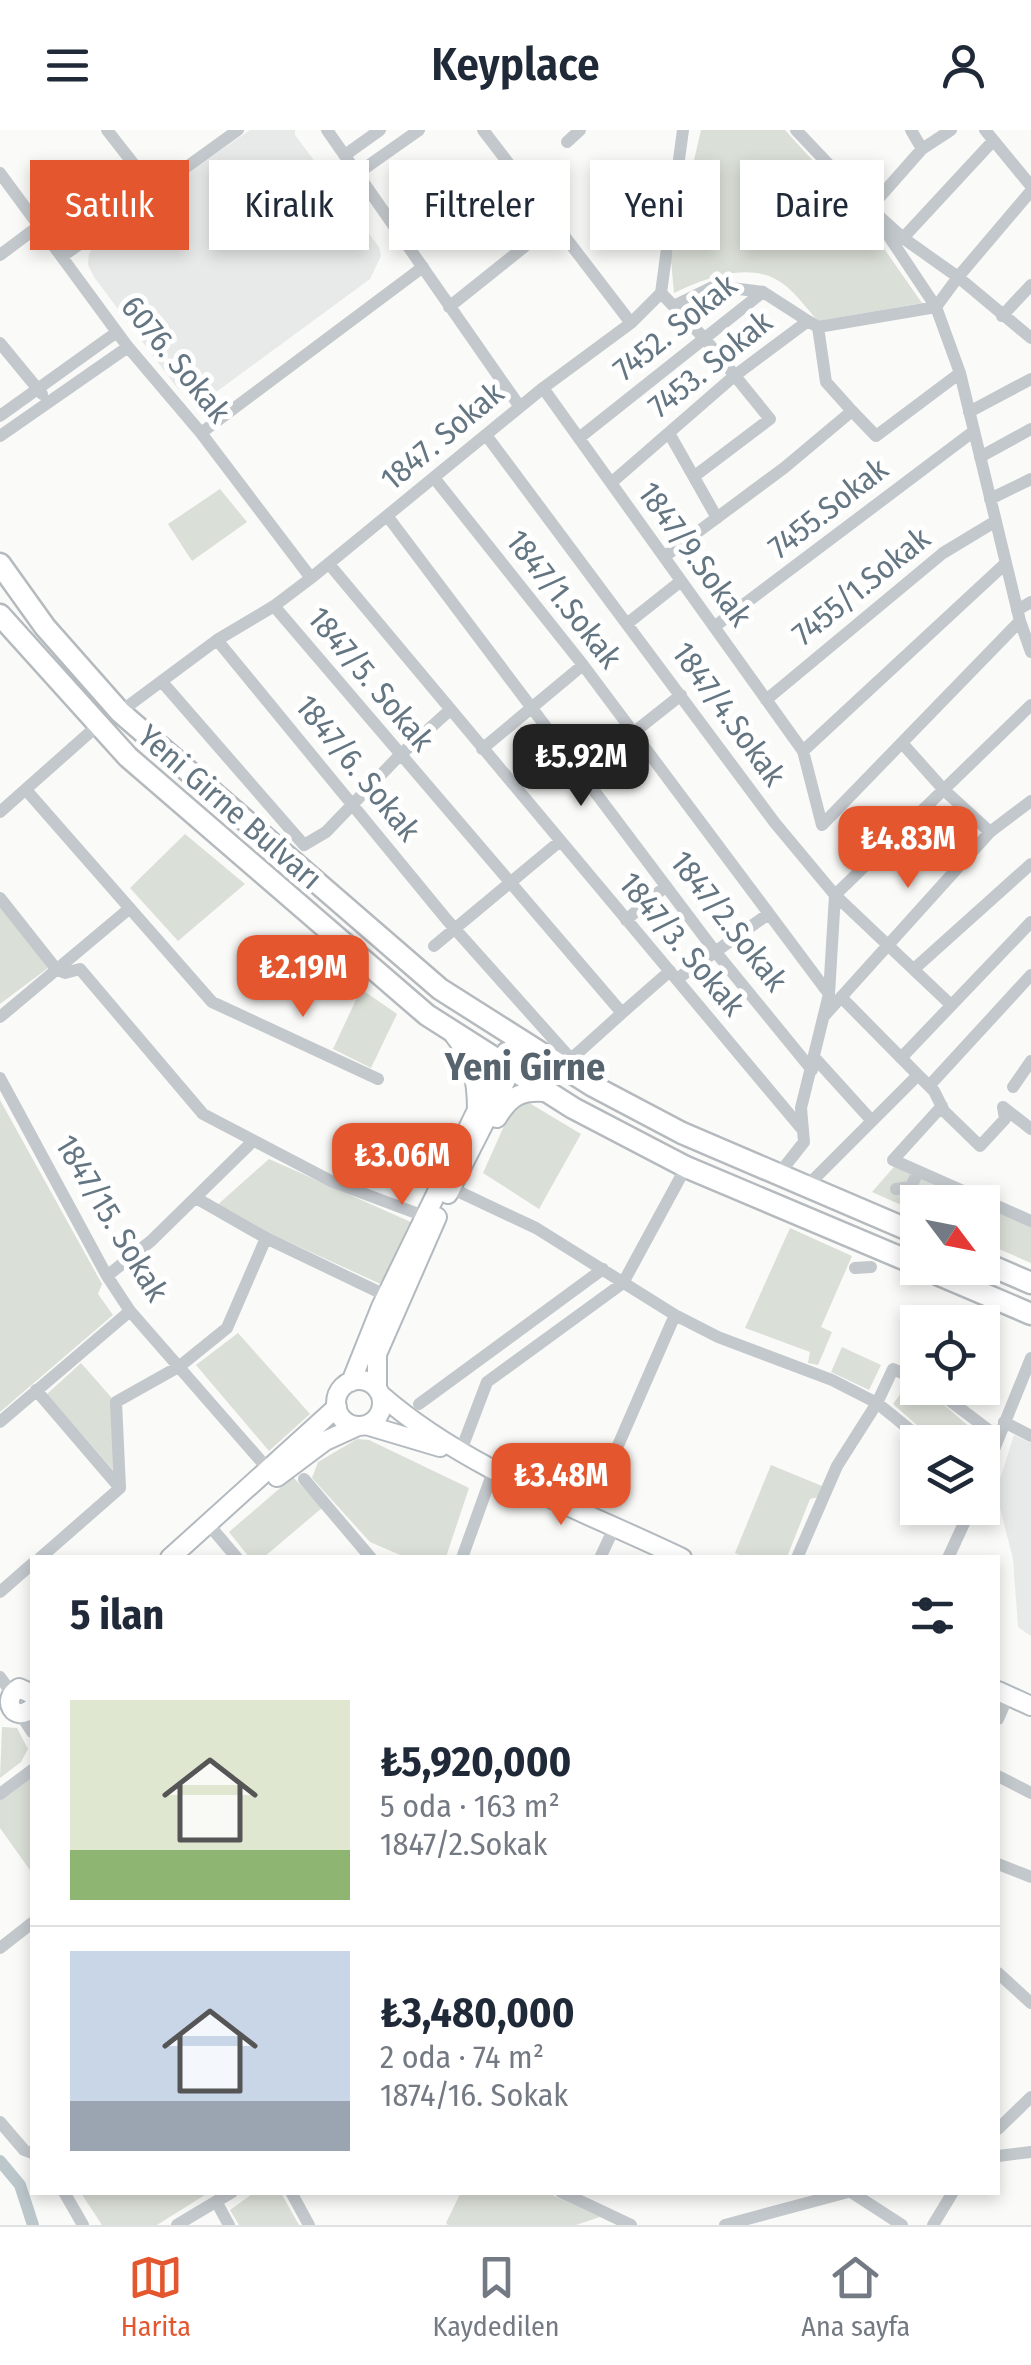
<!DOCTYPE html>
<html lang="tr">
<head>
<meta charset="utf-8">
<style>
	body { margin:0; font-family:"Fira Sans Condensed",sans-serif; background:#f6f6f7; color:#1f2937; height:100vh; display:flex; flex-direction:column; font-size:38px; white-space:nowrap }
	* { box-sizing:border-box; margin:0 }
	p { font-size:32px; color:#747a83 }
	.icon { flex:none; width:55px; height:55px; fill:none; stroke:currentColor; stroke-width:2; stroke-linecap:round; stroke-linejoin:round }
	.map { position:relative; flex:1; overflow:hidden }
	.details { position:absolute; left:30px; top:1425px; width:970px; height:640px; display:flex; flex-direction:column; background:#fff; border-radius:0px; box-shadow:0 5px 15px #0003 }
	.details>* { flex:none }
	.guide { position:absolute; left:30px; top:30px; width:972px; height:90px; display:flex; gap:20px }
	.needle { width:65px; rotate:122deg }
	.buttons { position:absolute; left:900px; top:1055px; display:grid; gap:20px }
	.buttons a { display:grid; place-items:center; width:100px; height:100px; border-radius:0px; background:#fff; box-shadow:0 5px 15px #0003; font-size:50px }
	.price { position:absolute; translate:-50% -85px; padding:0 22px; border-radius:20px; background:#e4572e; color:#fff; font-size:32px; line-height:65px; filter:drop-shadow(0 2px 5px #0008) }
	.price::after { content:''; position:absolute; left:50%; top:60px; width:30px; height:22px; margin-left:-15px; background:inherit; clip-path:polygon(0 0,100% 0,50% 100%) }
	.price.active { background:#222; color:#fff }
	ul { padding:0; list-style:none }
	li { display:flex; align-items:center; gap:30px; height:250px; padding:0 40px }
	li+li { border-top:2px solid #e0e1e3 }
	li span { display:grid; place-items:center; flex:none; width:280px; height:200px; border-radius:0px; color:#555 }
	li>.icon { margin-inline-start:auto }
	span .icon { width:120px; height:120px; fill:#fffc; stroke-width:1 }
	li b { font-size:42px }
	h2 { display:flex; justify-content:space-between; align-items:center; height:120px; padding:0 40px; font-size:42px }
	.tag { padding:0 35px; border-radius:0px; background:#fff; box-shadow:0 5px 15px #0003; font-size:35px; line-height:90px }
	.tag.active { background:#e4572e; color:#fff }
	header { display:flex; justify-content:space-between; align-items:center; height:130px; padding:0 40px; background:#fff; font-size:45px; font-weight:600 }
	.tab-bar { display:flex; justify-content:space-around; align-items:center; height:140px; border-top:2px solid #e0e1e3; background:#fff; font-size:28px; color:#747a83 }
	.tab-bar a { display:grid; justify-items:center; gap:5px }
	.tab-bar .active { color:#e4572e }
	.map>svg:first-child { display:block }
	.built { fill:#e8e9e9 }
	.green { fill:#dadfd7 }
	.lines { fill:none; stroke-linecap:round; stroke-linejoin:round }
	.canal { stroke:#bbc7cb; stroke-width:12 }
	.secondary-casing { stroke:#b3babf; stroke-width:22 }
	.primary-casing { stroke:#b5babe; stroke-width:25 }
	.street { stroke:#c3c8cc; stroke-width:12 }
	.secondary { stroke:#fff; stroke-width:18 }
	.primary { stroke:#fff; stroke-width:20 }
	.labels { text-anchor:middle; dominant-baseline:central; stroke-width:10; stroke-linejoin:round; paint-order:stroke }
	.street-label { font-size:32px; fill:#657683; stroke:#fff }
	.quarter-label { font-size:38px; font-weight:bold; fill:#57646e; stroke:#fff }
</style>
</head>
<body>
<header><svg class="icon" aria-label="menu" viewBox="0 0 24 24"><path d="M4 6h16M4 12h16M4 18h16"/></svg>Keyplace<svg class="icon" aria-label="person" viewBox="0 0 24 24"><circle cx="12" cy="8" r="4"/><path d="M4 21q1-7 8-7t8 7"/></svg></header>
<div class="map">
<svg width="1031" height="2095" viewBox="0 0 1031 2095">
	<rect width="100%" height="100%" fill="#fafaf8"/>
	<path class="built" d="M 250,0 L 295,0 L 295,5 L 379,117 L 381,126 L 370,149 L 212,265 L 201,266 L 178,259 L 94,147 L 88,135 L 89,124 L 105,101 Z
		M 1014,1305 L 1031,1313 L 1031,1506 L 1018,1497 L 1013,1429 L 996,1362 Z"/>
	<path class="green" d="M 701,0 L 785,0 L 855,77 L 922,173 L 818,191 C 808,180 798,166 786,156 C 753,129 707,147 674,163 L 671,130 Z
		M 220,359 L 247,392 L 192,431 L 168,394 Z
		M 185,704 L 245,754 L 178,811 L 130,758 Z
		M 0,777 L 48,838 L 0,874 Z
		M 361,859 L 397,884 L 371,938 L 333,919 Z
		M 0,970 L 102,1154 L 98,1164 L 113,1185 L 0,1282 Z
		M 526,971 L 581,1004 L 539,1079 L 483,1043 L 512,978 Z
		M 269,1029 L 413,1093 L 385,1156 L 214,1078 Z
		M 900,1030 L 1031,1089 L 1031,1133 L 983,1112 L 982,1072 L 918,1072 L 917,1082 L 872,1062 Z
		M 790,1098 L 852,1126 L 821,1197 L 832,1202 L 818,1235 L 808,1233 L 810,1222 L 745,1198 Z
		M 238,1203 L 310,1284 L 269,1321 L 196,1235 Z
		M 842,1217 L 881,1235 L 869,1260 L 831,1242 Z
		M 81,1233 L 111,1267 L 114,1341 L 47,1264 Z
		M 909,1252 L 936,1268 L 986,1311 L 983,1322 L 982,1312 L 936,1312 L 893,1274 Z
		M 357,1309 L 369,1310 L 469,1358 L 446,1427 L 405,1427 L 370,1412 L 312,1348 L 318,1332 Z
		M 771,1335 L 822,1356 L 818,1367 L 810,1369 L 787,1427 L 744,1427 L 735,1423 Z
		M 293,1347 L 322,1378 L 264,1427 L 249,1427 L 229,1402 Z
		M 2,1597 L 17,1598 L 28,1619 L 21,1632 L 0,1648 Z
		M 32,1646 L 32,1743 L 0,1698 L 0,1670 Z
		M 255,2062 L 281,2063 L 299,2095 L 239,2095 L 230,2080 Z
		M 461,2062 L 548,2063 L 600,2087 L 576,2095 L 448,2095 L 446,2093 Z
		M 81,2063 L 208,2063 L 157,2095 L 102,2095 Z"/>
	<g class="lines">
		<path class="canal" d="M 0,2031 L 20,2055 L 33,2095"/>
		<g class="secondary-casing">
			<path id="secondary" d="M 479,975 L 506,922
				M 497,988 C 510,966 521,960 546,962
				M 448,1064 L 507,948 L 515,910
				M336 1273a23 23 0 1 1 46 0a23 23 0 1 1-46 0Z
				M 351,1252 L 381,1177 L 477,980 C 477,950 473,929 454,905
				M 377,1259 L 377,1224 L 437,1087
				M 381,1265 C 467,1340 580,1379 682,1428
				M 366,1295 L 440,1317
				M 277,1347 L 325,1311 L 358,1296
				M 170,1428 L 337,1277
				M 998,1561 L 1031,1576
				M 32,1564 L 19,1558 C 0,1569 14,1594 32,1578"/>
		</g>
		<g class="primary-casing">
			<path id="primary" d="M 0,434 L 45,497 L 120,582 L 440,859 L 593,956 L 682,1003 L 918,1104
				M 0,485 L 128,627 L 427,885 L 573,978 L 686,1037 L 918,1135
				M 982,1132 L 1031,1153
				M 923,1138 L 1031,1184"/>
		</g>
		<path class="street" d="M 107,0 L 154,60
			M 327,0 L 520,277
			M 483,0 L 631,193
			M 796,0 L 870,78 L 903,108 L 958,147 L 1031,208
			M 911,0 L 922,19
			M 951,0 L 922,19 L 870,78 L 936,177 L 960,243 L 1020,491 L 1031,522
			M 985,0 L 1031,56
			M 567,12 L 580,0
			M 345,25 L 380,0
			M 0,43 L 128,217 L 201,303 L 311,448
			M 358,43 L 419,0
			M 903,108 L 992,12
			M 0,125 L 40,95
			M 63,126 L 238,0
			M 661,163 L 705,209 L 770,289 L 696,345
			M 674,176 L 715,156 L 763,162
			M 449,177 L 554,93
			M 1002,186 L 1031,155
			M 818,197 L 826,252 L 852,281
			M 0,213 L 42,264
			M 543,258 L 803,621 L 822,695
			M 969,282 L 1031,249
			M 0,286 L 117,202
			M 201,303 L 423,137
			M 669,303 L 717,388
			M 486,305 L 775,693 L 835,765 L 950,874
			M 0,306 L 128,217
			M 579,308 L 763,162 L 808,191
			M 980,327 L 1031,299
			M 435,349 L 583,535 L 829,864
			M 611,353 L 733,247 L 808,191 L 818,197 L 936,177 L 958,147 L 1031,61
			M 990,369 L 1031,349
			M 388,387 L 714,820 L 812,940
			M 664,427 L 784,338 L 852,281 L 876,306 L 960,243
			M 329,434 L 801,998
			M 1017,480 L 1031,472
			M 628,493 L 681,451
			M 714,497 L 974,301
			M 217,510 L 447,790 L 571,929 L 622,883 L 274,476
			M 163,553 L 304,715 L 326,702 L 399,626 L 450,580
			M 766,570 L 943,423 L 996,391
			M 120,582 L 217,510 L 274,476 L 311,448 L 543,258 L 631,193 L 661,163 L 683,0
			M 633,603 L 681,565
			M 902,613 L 944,660 L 990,702
			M 482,619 L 583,535
			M 803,621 L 1006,433
			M 27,661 L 212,872 L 378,949
			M 0,682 L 97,596
			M 822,695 L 1020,491
			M 0,768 L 57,840 L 65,843 L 80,839 L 203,984 L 333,1052 L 424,1086
			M 626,790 L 666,756
			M 434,816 L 559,712
			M 914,839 L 1031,734
			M 677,849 L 767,785
			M 841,867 L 918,945 L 934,961 L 944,981 L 980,1016 L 1005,989 L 1003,977
			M 622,883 L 670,841
			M 825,885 L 990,702 L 1031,671
			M 0,887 L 130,778
			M 814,927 L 872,991
			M 901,928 L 1031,792
			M 0,948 L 107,1146 L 130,1181 L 268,1339
			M 929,956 L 1031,845
			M 1013,957 L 1031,931
			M 942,976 L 893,1030 L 1031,1091
			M 1003,977 L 1031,999
			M 778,1045 L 804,1012 L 801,978 L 829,864 L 835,765 L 1031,575
			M 806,1057 L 918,945
			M 451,1058 L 536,1098 L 675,1185 L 718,1207 L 832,1250 L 877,1273 L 925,1312
			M 896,1059 L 911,1057 L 918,1041
			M 196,1068 L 266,1108 L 387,1166
			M 855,1138 L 871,1137
			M 107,1146 L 151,1111 L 252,1012
			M 933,1258 L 998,1307
			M 36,1260 L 120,1358 L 116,1272 L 180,1236 L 227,1198 L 266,1108
			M 419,1274 L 603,1139
			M 0,1292 L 130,1181
			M 1004,1292 L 1031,1306
			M 460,1323 L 487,1252 L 623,1153 L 686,1037
			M 304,1349 L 371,1428
			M 982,1349 L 1031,1228
			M 588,1384 L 675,1185
			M 215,1402 L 237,1428
			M 40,1428 L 120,1358
			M 462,1428 L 494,1339
			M 600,1428 L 615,1396
			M 797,1428 L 837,1336 L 877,1273 L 893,1239 L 918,1250
			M 948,1428 L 971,1378
			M 0,1462 L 32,1434
			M 0,1547 L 11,1562
			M 21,1585 L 32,1602
			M 998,1589 L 1008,1566
			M 998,1646 L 1031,1663
			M 0,1664 L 32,1640
			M 998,1734 L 1031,1747
			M 0,1818 L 32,1793
			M 998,1843 L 1031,1873
			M 0,1992 L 24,2020 L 32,2023
			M 998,1999 L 1031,1967
			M 998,2026 L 1031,2022
			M 64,2062 L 83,2095
			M 291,2062 L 309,2095
			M 561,2062 L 631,2095
			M 851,2062 L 902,2095
			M 217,2073 L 229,2095
			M 177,2095 L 232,2062
			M 725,2095 L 848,2062
			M 933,2095 L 953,2062"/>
		<use href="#secondary" class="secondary"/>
		<use href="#primary" class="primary"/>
	</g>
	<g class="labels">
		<g class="street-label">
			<text transform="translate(675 197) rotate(-39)">7452. Sokak</text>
			<text transform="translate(176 229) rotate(51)">6076. Sokak</text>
			<text transform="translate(710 234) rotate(-39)">7453. Sokak</text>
			<text transform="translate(442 306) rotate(-40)">1847. Sokak</text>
			<text transform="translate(828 378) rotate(-38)">7455.Sokak</text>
			<text transform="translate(695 424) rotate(54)">1847/9.Sokak</text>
			<text transform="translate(861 456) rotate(-39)">7455/1.Sokak</text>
			<text transform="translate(564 469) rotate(52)">1847/1.Sokak</text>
			<text transform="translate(371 549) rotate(50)">1847/5. Sokak</text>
			<text transform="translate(729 584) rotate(54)">1847/4.Sokak</text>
			<text transform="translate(358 638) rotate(51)">1847/6. Sokak</text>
			<text transform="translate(230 677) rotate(41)">Yeni Girne Bulvarı</text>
			<text transform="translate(729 791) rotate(52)">1847/2.Sokak</text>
			<text transform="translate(682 814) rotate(50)">1847/3. Sokak</text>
			<text transform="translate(112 1088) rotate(59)">1847/15. Sokak</text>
		</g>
		<g class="quarter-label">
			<text x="525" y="937">Yeni Girne</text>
		</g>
	</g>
</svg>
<div class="buttons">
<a><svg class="needle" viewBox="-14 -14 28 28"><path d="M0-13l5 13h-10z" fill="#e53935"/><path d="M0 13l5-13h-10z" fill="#747a83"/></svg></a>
<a><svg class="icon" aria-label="locate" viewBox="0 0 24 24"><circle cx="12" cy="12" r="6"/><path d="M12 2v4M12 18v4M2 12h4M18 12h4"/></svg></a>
<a><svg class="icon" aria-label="layers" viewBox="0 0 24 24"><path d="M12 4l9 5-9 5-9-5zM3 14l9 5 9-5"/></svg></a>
</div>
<b class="price active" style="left:581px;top:679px">₺5.92M</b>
<b class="price" style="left:908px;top:761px">₺4.83M</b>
<b class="price" style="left:303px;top:890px">₺2.19M</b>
<b class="price" style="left:402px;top:1078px">₺3.06M</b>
<b class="price" style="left:561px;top:1398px">₺3.48M</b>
<div class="guide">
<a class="tag active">Satılık</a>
<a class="tag">Kiralık</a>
<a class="tag">Filtreler</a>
<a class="tag">Yeni</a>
<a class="tag">Daire</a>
</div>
<section class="details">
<h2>5 ilan<svg class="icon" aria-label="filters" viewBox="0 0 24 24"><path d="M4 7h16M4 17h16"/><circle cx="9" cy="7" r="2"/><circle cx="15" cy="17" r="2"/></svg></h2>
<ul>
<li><span style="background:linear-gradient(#dfe7d0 75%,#8fb573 0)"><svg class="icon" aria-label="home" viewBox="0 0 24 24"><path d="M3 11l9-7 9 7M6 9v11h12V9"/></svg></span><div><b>₺5,920,000</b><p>5 oda · 163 m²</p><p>1847/2.Sokak</p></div></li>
<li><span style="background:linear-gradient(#c9d6e8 75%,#9aa5b1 0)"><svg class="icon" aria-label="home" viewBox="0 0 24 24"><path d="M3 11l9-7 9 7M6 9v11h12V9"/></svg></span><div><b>₺3,480,000</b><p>2 oda · 74 m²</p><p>1874/16. Sokak</p></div></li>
</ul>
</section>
</div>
<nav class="tab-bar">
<a class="active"><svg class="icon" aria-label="map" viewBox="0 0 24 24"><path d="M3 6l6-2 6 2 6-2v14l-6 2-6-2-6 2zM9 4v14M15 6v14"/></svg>Harita</a>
<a><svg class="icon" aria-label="saved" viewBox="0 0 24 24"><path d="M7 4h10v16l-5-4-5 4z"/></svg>Kaydedilen</a>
<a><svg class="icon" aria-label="home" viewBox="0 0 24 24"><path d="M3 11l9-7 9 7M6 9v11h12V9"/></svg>Ana sayfa</a>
</nav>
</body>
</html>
